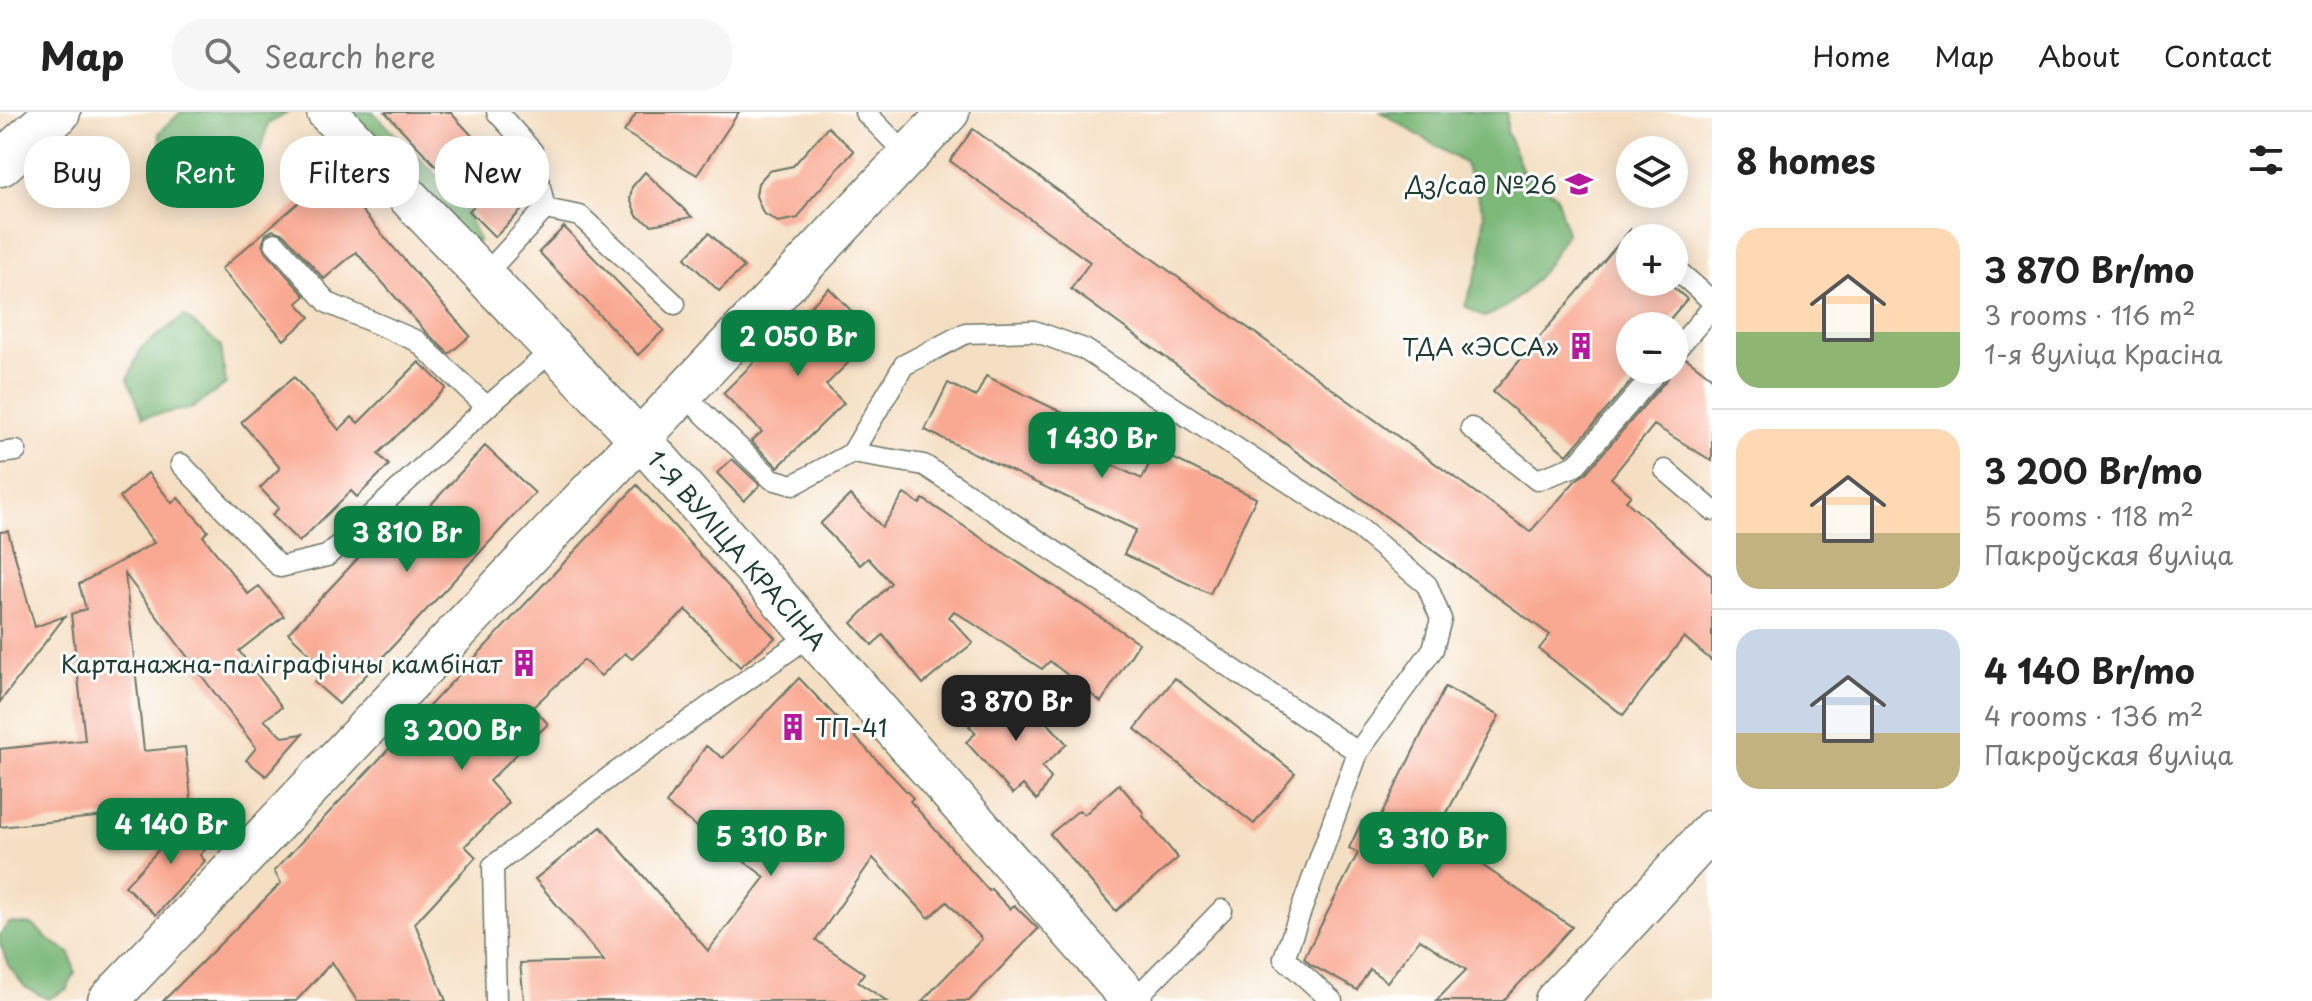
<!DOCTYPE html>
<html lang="en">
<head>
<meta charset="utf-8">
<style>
	body { margin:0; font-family:"Playpen Sans",sans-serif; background:#f6f6f6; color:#222; height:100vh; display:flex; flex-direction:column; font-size:30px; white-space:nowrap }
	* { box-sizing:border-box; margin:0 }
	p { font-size:26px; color:#767676 }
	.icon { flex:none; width:44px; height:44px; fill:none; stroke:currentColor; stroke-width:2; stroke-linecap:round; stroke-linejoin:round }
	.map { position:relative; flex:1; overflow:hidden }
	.panel { display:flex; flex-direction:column; background:#fff; width:600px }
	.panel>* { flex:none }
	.guide { position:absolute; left:24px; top:24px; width:760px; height:72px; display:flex; gap:16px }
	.controls { position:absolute; left:1616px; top:24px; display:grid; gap:16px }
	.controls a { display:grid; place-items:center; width:72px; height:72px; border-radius:50%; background:#fff; box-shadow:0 4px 20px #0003; font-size:40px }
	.price { position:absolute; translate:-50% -68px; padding:0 18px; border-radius:16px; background:#0b8043; color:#fff; font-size:26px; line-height:52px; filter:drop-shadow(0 2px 4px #0008) }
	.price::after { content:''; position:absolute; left:50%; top:48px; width:24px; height:18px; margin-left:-12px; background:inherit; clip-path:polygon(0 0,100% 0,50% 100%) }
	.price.on { background:#222; color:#fff }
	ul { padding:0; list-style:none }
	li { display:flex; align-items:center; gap:24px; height:200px; padding:0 24px }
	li+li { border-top:2px solid #e0e0e0 }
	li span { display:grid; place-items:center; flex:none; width:224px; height:160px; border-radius:24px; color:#555 }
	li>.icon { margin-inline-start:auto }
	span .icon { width:96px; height:96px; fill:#fffc; stroke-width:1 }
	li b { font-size:34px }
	h2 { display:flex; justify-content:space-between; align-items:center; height:96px; padding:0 24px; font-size:34px }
	.chip { padding:0 28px; border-radius:32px; background:#fff; box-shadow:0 4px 20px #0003; font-size:28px; line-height:72px }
	.chip.on { background:#0b8043; color:#fff }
	header { display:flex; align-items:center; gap:48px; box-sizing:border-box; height:112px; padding:0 40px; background:#fff; border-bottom:2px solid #e0e0e0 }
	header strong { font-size:38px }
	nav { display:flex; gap:44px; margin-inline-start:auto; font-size:28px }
	.search { width:560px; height:72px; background:#f6f6f6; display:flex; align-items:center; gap:20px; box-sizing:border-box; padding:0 28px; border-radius:32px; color:#767676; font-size:30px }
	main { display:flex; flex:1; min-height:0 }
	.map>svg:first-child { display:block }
	.forest { fill:#7cb878; stroke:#4e7a56; stroke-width:2 }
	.building { fill:#f9a891 }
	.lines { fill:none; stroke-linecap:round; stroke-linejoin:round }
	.service-casing { stroke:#6a7666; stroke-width:23 }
	.minor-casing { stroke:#6a7666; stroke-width:43 }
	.primary-casing { stroke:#6a7666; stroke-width:47 }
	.service { stroke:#fff; stroke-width:20 }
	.minor { stroke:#fff; stroke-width:40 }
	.primary { stroke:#fff; stroke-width:44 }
	.labels { text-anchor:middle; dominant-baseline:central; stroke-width:6; stroke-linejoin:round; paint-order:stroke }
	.poi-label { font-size:24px; fill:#1f3d34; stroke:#fff; text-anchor:end }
	.street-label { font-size:24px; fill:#1f3d34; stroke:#fff }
</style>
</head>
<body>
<header>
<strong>Map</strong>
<div class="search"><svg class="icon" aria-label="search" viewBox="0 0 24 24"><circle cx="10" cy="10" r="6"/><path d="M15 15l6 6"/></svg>Search here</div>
<nav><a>Home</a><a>Map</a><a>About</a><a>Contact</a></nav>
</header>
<main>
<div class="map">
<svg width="1712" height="889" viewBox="0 0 1712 889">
	<rect width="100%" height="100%" fill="#fff"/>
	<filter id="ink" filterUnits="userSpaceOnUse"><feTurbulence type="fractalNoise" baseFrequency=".0125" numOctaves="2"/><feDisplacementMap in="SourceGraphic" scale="16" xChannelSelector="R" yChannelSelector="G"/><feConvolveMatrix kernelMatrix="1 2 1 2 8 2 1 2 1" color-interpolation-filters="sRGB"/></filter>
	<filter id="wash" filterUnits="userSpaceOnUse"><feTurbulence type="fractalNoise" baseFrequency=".006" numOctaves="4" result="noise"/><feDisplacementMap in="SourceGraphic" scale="32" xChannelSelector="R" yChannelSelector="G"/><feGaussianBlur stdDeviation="1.8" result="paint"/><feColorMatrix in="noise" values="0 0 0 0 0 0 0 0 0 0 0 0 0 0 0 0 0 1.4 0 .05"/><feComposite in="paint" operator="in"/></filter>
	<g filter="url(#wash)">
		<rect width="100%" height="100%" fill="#f5dfc3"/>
		<path class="forest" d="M 181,0 L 289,0 L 268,12 L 260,40 L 231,77 L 192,70 L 165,54 L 159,21 Z
			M 334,0 L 373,0 L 462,89 L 479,129 L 460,138 Z
			M 1381,0 L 1507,0 L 1507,20 L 1524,62 L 1556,83 L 1567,121 C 1547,155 1523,192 1484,205 L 1465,194 L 1481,148 L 1484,101 L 1465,52 Z
			M 184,204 L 221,234 L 226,272 L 193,296 L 143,305 L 128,267 L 141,236 Z
			M 9,811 L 33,813 L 49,828 L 70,841 L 75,861 L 67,877 L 48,887 L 25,875 L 8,853 L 0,831 L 0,823 Z"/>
		<g id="blocks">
			<path class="building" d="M 385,0 L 450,0 L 478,30 L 465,42 L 521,99 L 495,125 L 469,99 L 474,94 Z
				M 637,0 L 739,0 L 697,63 L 624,20 Z
				M 828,15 L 854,39 L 809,89 L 798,106 L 778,110 L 763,101 L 756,84 L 758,71 L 769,59 L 793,54 Z
				M 973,17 L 1530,420 L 1576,368 L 1585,362 L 1668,266 L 1671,258 L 1674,258 L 1674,253 L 1686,246 L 1712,266 L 1712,349 L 1654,313 L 1611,366 L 1631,383 L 1626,389 L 1712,464 L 1712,549 L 1684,525 L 1623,603 L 1539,537 L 1550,523 L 1071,177 L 1090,150 L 950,49 Z
				M 645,60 L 692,105 L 652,113 L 637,104 L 630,87 L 632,75 Z
				M 331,63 L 470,224 L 449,242 L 424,218 L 356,140 L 324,167 L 284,122 L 273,118 L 266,122 L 262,133 L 265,139 L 305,184 L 297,191 L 310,205 L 284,228 L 221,157 Z
				M 564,115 L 664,218 L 638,243 L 539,140 Z
				M 1630,118 L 1630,170 L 1667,170 L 1687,187 L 1664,214 L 1630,214 L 1630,258 L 1641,258 L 1567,343 L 1493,280 Z
				M 709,121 L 744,155 L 719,179 L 685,146 Z
				M 829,176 L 870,218 L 854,234 L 859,240 L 826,273 L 844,291 L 778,355 L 751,329 L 762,320 L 723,281 L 798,207 L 814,223 L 805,200 Z
				M 419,250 L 446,276 L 378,342 L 389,353 L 357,385 L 351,379 L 299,430 L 272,403 L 279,396 L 260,376 L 280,356 L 241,310 L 294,265 L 339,318 L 352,305 L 358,311 Z
				M 986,264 L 1095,316 L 1084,340 L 1142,367 L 1156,338 L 1256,386 L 1210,482 L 1124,442 L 1136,418 L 925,318 L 948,271 L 976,285 Z
				M 485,334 L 535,381 L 339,592 L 314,570 L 326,557 L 288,521 L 376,427 L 389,438 Z
				M 732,347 L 760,373 L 744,389 L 717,361 Z
				M 148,361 L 172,391 L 178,386 L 208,419 L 203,424 L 248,482 L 259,474 L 284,504 L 239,539 L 282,595 L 264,608 L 283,625 L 303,622 L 266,664 L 246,648 L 256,636 L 125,462 L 144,639 L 185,635 L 192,695 L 0,715 L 0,637 L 85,628 L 71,502 L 86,497 L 79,472 L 154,431 L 120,385 Z
				M 637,373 L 775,526 L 740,555 L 686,498 L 632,547 L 625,541 L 601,564 L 583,548 L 533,595 L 548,612 L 489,669 L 509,691 L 465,734 L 476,745 L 415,811 L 446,889 L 357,889 L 332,850 L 296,889 L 163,889 L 281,771 L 274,759 Z
				M 904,382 L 920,392 L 923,387 L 1139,531 L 1101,590 L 1050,549 L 1042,557 L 954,499 L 949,505 L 973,531 L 923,572 L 883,523 L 872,533 L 852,511 L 891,471 L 868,446 L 860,453 L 820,412 L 850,383 L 882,415 Z
				M 8,419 L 35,515 L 65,504 L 0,590 L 0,420 Z
				M 799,566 L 913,686 L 910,689 L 989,779 L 991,777 L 1010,797 L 1014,793 L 1038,817 L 969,889 L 922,889 L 982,827 L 947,790 L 929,806 L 873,746 L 816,828 L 864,861 L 858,870 L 887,889 L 524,889 L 520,851 L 604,849 L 535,767 L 601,715 L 708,839 L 765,765 L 666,692 L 706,634 L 723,646 Z
				M 1175,566 L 1295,661 L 1254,712 L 1135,617 Z
				M 1013,574 L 1067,632 L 1042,655 L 1051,666 L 1037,688 L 1023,673 L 1013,682 L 966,630 L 976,621 L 969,614 Z
				M 1445,575 L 1499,604 L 1442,710 L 1462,723 L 1456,735 L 1572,815 L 1503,889 L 1436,889 L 1466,858 L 1420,827 L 1387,870 L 1370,857 L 1357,878 L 1311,853 L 1304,846 L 1358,741 L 1349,736 L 1362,709 L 1375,716 Z
				M 1119,672 L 1144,701 L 1142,703 L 1178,746 L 1116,799 L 1050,722 L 1079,698 L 1084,703 Z
				M 193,701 L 194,709 L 214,728 L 200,743 L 205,749 L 156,803 L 125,774 Z"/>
		</g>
	</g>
	<g filter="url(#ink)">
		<use href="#blocks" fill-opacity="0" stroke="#6a7666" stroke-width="2"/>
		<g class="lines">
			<g class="service-casing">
				<path id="service" d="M 865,0 L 908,44
					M 545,97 L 580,104 L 675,192
					M 275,131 L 328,191 L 417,229 L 487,295
					M 1679,160 L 1712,189
					M 483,165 L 545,97 L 532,39 L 497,0
					M 1674,240 L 1712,196
					M 683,282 L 772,367 L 793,373 L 852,341 L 924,353 L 1358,640 L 1284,846 L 1332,889
					M 1471,316 L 1537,368 L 1575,354 L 1658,258
					M 0,341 L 16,339
					M 852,341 L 904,253 L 966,221 L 1034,219 L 1084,237 L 1359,416 L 1427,473 L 1441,507 L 1433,537 L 1358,640
					M 181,352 L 280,455 L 327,444 L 487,295 L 554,237
					M 1665,358 L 1712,398
					M 496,889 L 493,754 L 611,664 L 812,522
					M 1133,889 L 1222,798"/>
			</g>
			<g class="minor-casing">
				<g id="minor">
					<path id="s1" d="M 327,0 L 652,340 L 1132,889"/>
					<path d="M 108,889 L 949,0"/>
					<path d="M 1555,889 L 1712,718"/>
				</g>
			</g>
			<g class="primary-casing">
				<path id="primary" d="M 0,52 L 58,0"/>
			</g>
			<use href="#service" class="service"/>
			<use href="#minor" class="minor"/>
			<use href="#primary" class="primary"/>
		</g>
	</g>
	<defs>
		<g id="school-bare" transform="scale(2.16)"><path d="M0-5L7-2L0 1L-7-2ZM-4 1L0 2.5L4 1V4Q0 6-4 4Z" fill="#b5179e" stroke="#fff" stroke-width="2.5" paint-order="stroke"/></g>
		<g id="building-bare" transform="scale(2.16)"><path d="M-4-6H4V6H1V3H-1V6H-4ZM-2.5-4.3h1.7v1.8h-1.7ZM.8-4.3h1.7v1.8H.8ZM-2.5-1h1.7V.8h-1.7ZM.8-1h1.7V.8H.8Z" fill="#b5179e" stroke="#fff" stroke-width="2.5" paint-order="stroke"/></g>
	</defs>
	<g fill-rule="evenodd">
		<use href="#school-bare" x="1579" y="72"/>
		<use href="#building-bare" x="1581" y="234"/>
		<use href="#building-bare" x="524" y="551"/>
		<use href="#building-bare" x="793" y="615"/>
	</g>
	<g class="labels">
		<g class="poi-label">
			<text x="1557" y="72">Дз/сад №26</text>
			<text x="1559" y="234">ТДА «ЭССА»</text>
			<text x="502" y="551">Картанажна-паліграфічны камбінат</text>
			<text x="815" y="615" text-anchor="start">ТП-41</text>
		</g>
		<g class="street-label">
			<text stroke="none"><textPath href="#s1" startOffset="600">1-Я ВУЛІЦА КРАСІНА</textPath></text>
		</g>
	</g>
</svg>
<div class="controls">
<a><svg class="icon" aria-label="layers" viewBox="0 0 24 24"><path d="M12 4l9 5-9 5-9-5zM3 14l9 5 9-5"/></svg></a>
<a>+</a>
<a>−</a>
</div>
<b class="price" style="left:798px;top:266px">2 050 Br</b>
<b class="price" style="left:1102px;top:368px">1 430 Br</b>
<b class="price" style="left:407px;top:462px">3 810 Br</b>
<b class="price on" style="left:1016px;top:631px">3 870 Br</b>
<b class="price" style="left:462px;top:660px">3 200 Br</b>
<b class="price" style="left:171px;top:754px">4 140 Br</b>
<b class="price" style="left:771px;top:766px">5 310 Br</b>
<b class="price" style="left:1433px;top:768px">3 310 Br</b>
<div class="guide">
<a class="chip">Buy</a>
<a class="chip on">Rent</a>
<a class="chip">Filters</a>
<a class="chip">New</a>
</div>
</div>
<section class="panel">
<h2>8 homes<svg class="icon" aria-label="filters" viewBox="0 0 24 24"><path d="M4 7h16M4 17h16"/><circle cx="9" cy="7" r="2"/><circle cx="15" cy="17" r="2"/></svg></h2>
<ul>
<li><span style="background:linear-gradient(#ffd9b3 65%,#8fb573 0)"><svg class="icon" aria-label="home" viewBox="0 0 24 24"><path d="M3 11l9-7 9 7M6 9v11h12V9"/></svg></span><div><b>3 870 Br/mo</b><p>3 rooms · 116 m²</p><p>1-я вуліца Красіна</p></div></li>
<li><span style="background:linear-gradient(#ffd9b3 65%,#c2b280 0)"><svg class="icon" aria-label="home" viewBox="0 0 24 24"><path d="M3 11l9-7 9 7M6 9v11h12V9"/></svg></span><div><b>3 200 Br/mo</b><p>5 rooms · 118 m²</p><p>Пакроўская вуліца</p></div></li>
<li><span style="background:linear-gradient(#c9d6e8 65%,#c2b280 0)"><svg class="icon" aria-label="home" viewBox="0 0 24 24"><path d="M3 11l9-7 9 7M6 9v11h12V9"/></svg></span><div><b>4 140 Br/mo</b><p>4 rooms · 136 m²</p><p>Пакроўская вуліца</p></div></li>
</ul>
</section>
</main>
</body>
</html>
